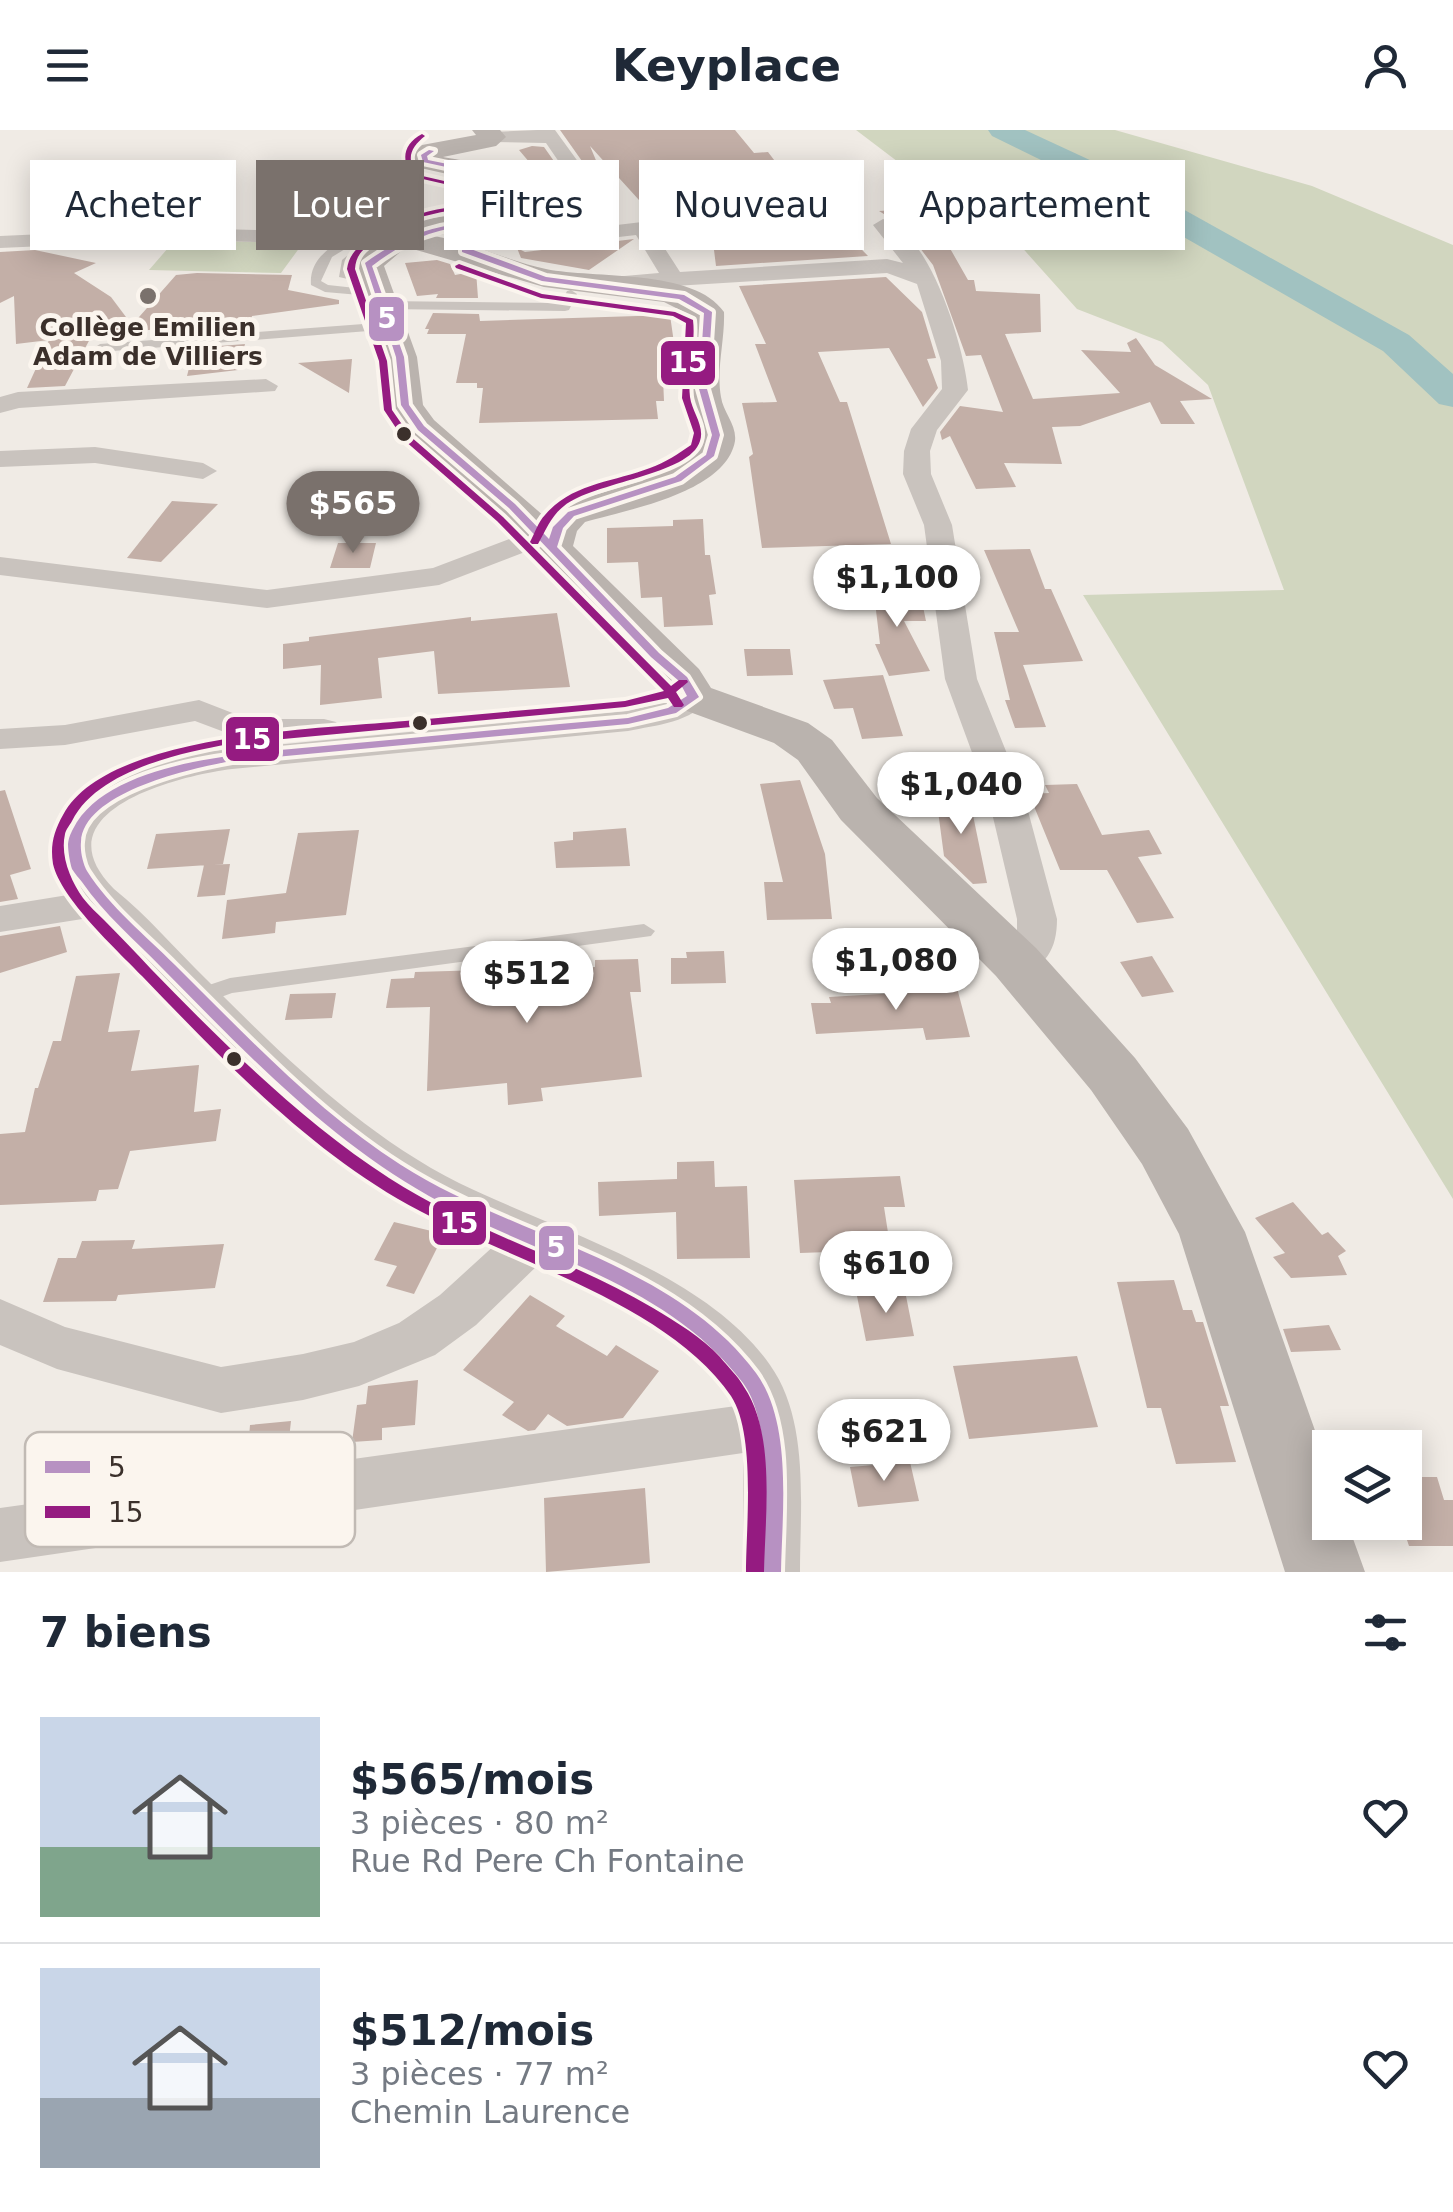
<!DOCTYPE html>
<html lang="fr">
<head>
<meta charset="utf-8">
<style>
	body { margin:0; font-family:"DejaVu Sans",sans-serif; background:#f2f2f3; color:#1f2937; height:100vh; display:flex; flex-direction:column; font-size:38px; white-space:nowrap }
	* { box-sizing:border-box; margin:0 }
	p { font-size:32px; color:#747a83 }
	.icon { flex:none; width:55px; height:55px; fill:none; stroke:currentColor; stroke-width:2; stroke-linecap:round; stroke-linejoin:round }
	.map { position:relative; height:1442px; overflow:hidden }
	.details { display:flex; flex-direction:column; background:#fff; flex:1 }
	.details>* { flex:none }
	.banner { position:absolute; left:30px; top:30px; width:1395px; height:90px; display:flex; gap:20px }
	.controls { position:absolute; left:1312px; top:1300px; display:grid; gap:20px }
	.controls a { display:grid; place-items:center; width:110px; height:110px; border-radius:0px; background:#fff; box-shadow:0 5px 25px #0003; font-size:50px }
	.price { position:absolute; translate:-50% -85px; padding:0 22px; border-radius:35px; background:#fff; color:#222; font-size:32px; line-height:65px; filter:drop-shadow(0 2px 5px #0008) }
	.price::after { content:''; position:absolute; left:50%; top:60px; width:30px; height:22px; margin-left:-15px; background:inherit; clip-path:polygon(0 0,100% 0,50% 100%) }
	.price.active { background:#7a716c; color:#fff }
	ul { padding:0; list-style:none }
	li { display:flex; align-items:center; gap:30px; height:250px; padding:0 40px }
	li+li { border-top:2px solid #e0e1e3 }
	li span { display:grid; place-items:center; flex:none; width:280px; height:200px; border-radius:0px; color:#555 }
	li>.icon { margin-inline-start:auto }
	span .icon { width:120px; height:120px; fill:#fffc; stroke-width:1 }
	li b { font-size:42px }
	h2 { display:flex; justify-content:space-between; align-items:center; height:120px; padding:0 40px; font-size:42px }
	.pill { padding:0 35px; border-radius:0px; background:#fff; box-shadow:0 5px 25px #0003; font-size:35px; line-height:90px }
	.pill.active { background:#7a716c; color:#fff }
	header { display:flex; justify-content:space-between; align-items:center; height:130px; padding:0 40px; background:#fff; font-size:45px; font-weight:600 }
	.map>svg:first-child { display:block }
	.green { fill:#d1d6bf }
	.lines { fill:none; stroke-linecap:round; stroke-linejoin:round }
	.river { fill:#a1c2c1; fill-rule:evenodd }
	.building { fill:#c3afa7 }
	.service { fill:#c9c3be; fill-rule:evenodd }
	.minor { fill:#c9c3be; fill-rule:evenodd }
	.secondary { fill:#bab3ae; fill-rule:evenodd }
	.bus-1-casing { stroke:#fbf5ee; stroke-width:8 }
	.bus-2-casing { stroke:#fbf5ee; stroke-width:8 }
	.bus-1 { fill:#b791c2; fill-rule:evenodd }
	.bus-2 { fill:#951b81; fill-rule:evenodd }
	.poi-dot { fill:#7a716c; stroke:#fbf5ee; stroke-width:4 }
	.bus-dot { fill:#3b302b; stroke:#fbf5ee; stroke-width:4 }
	.labels { text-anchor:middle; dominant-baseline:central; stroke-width:10; stroke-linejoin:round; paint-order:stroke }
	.far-poi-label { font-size:25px; font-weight:bold; fill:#3b302b; stroke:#fbf5ee }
	.key { fill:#fbf5ee; stroke:#c1bab4; stroke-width:2.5 }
	.key-label { font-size:28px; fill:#3b302b }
	.line-badge { stroke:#fbf5ee; stroke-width:4 }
	.badge-label { font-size:28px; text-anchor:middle; font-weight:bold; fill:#fff }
</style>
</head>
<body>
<header><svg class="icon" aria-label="menu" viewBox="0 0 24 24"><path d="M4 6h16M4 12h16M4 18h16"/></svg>Keyplace<svg class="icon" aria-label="person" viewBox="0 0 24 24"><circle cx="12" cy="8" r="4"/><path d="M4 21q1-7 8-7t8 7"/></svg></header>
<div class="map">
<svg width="1453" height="1442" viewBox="0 0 1453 1442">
	<rect width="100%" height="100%" fill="#f0ebe5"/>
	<path class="green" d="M 856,0 L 1115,0 L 1312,56 L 1453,115 L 1453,1069 L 1083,465 L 1284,460 L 1208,255 L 1162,212 L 1077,179 L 1009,103 L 964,82 Z
		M 175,110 L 303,113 L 281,143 L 149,140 Z"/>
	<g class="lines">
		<path class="river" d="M 988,0 L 1025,0 L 1120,44 L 1409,205 L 1453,244 L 1453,277 L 1439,274 L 1383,221 L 1098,58 L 992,6 Z"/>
	</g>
	<path class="building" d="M 560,0 L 735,0 L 754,23 L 768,22 L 816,85 L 827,84 L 868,126 L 716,136 L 705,48 L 664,52 L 668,102 L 590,16 L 600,40 L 589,41 Z
		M 532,16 L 544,17 L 563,44 L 536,40 L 519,20 Z
		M 927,78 L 968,150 L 974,150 L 976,161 L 1040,164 L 1041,202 L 1005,204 L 1033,269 L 1120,263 L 1081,220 L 1131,222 L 1127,213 L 1136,208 L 1155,235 L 1212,269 L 1180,271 L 1195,294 L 1161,294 L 1150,272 L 1080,296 L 1052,297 L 1062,334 L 1004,333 L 1016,357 L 976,359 L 950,306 L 942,310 L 940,302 L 960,276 L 1003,282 L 981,225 L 966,226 L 933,135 L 903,96 L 879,81 Z
		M 634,109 L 589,140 L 521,128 L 517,118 L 525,122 Z
		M 35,120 L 96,133 L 74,143 L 111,167 L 132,195 L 176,145 L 197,143 L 292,145 L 288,160 L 339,170 L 339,174 L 252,186 L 249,199 L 198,203 L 199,198 L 158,203 L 157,199 L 91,207 L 65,256 L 27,258 L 49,210 L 16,214 L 14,166 L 0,173 L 0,122 Z
		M 437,130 L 450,134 L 455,145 L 476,141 L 478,168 L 436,168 L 438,164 L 417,166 L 405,133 Z
		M 886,147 L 922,182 L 936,228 L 927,229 L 938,258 L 923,277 L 889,218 L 818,222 L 840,272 L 847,272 L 891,414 L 762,418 L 749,327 L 753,324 L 742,273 L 777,272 L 755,214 L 766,214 L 739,156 Z
		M 433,183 L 479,184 L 480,191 L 670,185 L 679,248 L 663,248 L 664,271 L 656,271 L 658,289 L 479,293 L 483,258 L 477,258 L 477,253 L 456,253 L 466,204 L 427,204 L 429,199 L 425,199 Z
		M 245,214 L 238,240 L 187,246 L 194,218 Z
		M 352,229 L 349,263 L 298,233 Z
		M 172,371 L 218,374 L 161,432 L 127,428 Z
		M 703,389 L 705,425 L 710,425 L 716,464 L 709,465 L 713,495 L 664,497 L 662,467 L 641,468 L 638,432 L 607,433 L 607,398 L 673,396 L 673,390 Z
		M 338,413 L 376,413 L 370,438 L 330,438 Z
		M 1030,419 L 1045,459 L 1051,459 L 1083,531 L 1023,535 L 1046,597 L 1015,598 L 1005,570 L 1010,570 L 994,502 L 1019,502 L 984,420 Z
		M 870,430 L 891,466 L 921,467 L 926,491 L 904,491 L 930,541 L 889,546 L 875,514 L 880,514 Z
		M 557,483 L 570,557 L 438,564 L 434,521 L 378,528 L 382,568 L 320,575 L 321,535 L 283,539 L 283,514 L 309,511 L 309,507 L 471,487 L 471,491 Z
		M 744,519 L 790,519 L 793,545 L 747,546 Z
		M 883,545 L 903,606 L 862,609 L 853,578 L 834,579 L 823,550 Z
		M 800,650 L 825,724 L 832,789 L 767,790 L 764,752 L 783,752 L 760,654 Z
		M 1077,654 L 1102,705 L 1149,700 L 1162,724 L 1138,727 L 1174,788 L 1137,793 L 1107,740 L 1060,740 L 1029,664 L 1049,663 L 1045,655 Z
		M 5,660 L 31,739 L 10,745 L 18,769 L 0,772 L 0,661 Z
		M 936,666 L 969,666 L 987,753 L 973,754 L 944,726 Z
		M 626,698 L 630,736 L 556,738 L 554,712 L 573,710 L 573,702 Z
		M 230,699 L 223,734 L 147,739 L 156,704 Z
		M 359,700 L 346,785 L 276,792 L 275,803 L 222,809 L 227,770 L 286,763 L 298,703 Z
		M 230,734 L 225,765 L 197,767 L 204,735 Z
		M 60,796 L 67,822 L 0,843 L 0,806 Z
		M 724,821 L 726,853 L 671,854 L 671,828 L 687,828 L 686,822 Z
		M 1152,826 L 1174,862 L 1142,867 L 1120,832 Z
		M 638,829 L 641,862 L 630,862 L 642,947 L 541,958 L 543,971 L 508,975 L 507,953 L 427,961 L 430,877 L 386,878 L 391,849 L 414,848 L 415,842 L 595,837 L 595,830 Z
		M 120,843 L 108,902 L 140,900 L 131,941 L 199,935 L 194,982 L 221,979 L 216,1011 L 130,1021 L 118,1059 L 99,1060 L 96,1071 L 0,1075 L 0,1004 L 25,1002 L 35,958 L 38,958 L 53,911 L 61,911 L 76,846 Z
		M 956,854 L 970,907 L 926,910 L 923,898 L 816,904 L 811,873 L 831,873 L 829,867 L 914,862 L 912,856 Z
		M 336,863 L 332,888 L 285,890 L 290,864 Z
		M 714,1031 L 715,1057 L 747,1056 L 750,1128 L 677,1129 L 676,1082 L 599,1086 L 598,1052 L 677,1049 L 677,1032 Z
		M 900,1046 L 905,1077 L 884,1077 L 889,1109 L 856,1111 L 858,1121 L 800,1123 L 794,1050 Z
		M 1293,1072 L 1322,1105 L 1328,1102 L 1346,1121 L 1338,1126 L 1347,1145 L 1291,1148 L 1273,1127 L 1285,1123 L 1255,1088 Z
		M 394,1092 L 444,1104 L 414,1164 L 386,1156 L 397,1136 L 374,1130 Z
		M 135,1110 L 132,1119 L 224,1114 L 215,1158 L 118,1165 L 116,1171 L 43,1172 L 58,1128 L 76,1128 L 82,1111 Z
		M 1174,1150 L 1183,1180 L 1192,1180 L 1196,1192 L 1203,1192 L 1229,1276 L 1220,1276 L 1236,1332 L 1176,1334 L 1161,1278 L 1147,1278 L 1117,1152 Z
		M 905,1161 L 914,1206 L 866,1211 L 857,1166 Z
		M 530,1165 L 565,1186 L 556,1196 L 607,1226 L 616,1215 L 659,1241 L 623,1288 L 567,1296 L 548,1284 L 535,1300 L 528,1301 L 502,1285 L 514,1272 L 463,1240 Z
		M 1329,1195 L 1341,1220 L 1291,1222 L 1283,1199 Z
		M 1077,1226 L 1098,1297 L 969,1309 L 953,1236 Z
		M 418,1250 L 415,1295 L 382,1298 L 382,1310 L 352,1312 L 357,1275 L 366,1274 L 368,1256 Z
		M 291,1291 L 287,1327 L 247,1331 L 250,1295 Z
		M 910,1332 L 919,1371 L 858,1377 L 850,1337 Z
		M 1405,1347 L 1437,1347 L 1444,1370 L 1453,1370 L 1453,1416 L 1409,1416 L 1405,1404 Z
		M 645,1358 L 650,1433 L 546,1442 L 544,1368 Z"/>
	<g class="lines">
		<path class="service" d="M 371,95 L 381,97 L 332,127 L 321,151 L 328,155 L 383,161 L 383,167 L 325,162 L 311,155 C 308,122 347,107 371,95 Z
			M 369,108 L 379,110 L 351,133 L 349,143 L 379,150 L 379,156 L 339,147 L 342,130 Z
			M 571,160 L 577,164 L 569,180 L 565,181 L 383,179 L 377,175 L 383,171 L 561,173 L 567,161 Z
			M 390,192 L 394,193 L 394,199 L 100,222 L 94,218 L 100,214 Z
			M 644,794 L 655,801 L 651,806 L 232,863 L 199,875 L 191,873 L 188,867 L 191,861 L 230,848 Z"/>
		<path class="minor" d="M 537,0 L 555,0 L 587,44 L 584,48 L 570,48 L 546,13 L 493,12 L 484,7 L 493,2 Z
			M 883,89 C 930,102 964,216 968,260 L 937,300 L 930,321 L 931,344 L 952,395 L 977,549 L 1024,666 L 1057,789 C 1057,819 1046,838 1016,846 L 1002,842 L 996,832 L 1017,810 L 1017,789 L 988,666 L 945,549 L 924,395 L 903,344 L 904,321 L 911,299 L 942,259 L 941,231 L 917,154 L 887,143 L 609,160 L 601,158 L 598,153 L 601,148 L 659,143 L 636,105 L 525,118 L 514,112 L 525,106 L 642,92 L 649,94 L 680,142 L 887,129 L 903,133 L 873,95 Z
			M 375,91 L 423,94 L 433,100 L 423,106 L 375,103 L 326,106 L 297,113 L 179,110 L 0,118 L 0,106 L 179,98 L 297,101 L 326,94 Z
			M 266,249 L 278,256 L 275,261 L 19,278 L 0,283 L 0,267 L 18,262 Z
			M 95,317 L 203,333 L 217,341 L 203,349 L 95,333 L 0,337 L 0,321 Z
			M 541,397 L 551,400 L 556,406 L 551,412 L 439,455 L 267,478 L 0,445 L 0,427 L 267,460 L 433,438 Z
			M 693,557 L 705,560 L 710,567 C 692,593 656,595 628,601 L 232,639 C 176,646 37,682 114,759 C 147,785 176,820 206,849 C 282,925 362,1004 459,1053 C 557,1101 705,1142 770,1235 C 810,1291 800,1377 800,1442 L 744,1442 L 743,1323 L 0,1432 L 0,1378 L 736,1276 C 722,1219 591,1157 540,1133 L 476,1195 L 435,1225 L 359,1256 L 303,1270 L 221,1283 L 57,1239 L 0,1215 L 0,1169 L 65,1197 L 221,1237 L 303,1224 L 354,1212 L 399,1193 L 440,1165 L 497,1113 C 457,1095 418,1077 381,1053 C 271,981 191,875 95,787 L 0,802 L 0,776 L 74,764 C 10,679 127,638 192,623 L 628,581 L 661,573 Z
			M 199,570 L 248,589 L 324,589 L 336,592 L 341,599 L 336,606 L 324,609 L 243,609 L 195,591 L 65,615 L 0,619 L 0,599 L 65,595 Z"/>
		<path class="secondary" d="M 472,0 L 500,0 L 506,7 L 496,16 L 443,27 C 476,33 599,51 616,73 L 597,90 L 587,93 L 470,106 L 459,101 L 434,106 C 473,113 508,131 546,139 C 594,149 694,138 724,182 C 725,210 716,240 721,267 C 723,282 737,295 735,311 C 726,363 626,380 585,392 L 577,401 L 573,416 L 699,539 L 711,558 L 808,593 L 832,610 L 877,668 L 1036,818 L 1135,928 L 1188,999 L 1245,1102 L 1330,1343 L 1330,1392 L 1347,1392 L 1365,1442 L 1285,1442 L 1179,1104 L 1142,1034 L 1091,960 L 996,846 L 841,690 L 798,630 L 774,613 L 676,577 L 664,556 L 498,384 L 408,306 L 387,275 L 383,227 L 353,135 C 406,58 508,99 582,74 L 416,37 L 411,25 L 422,15 L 476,5 ZM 406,117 L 544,157 L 664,172 L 692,186 L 685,259 L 698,305 L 693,321 L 683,330 L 642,351 L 557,376 L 545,387 L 434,290 L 423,275 L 417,227 L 384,136 Z"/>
		<g class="bus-1-casing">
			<path id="bus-1" d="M 429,20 L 434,21 L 427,26 L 428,30 L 579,61 L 605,73 C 564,103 506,90 458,97 C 425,102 398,116 372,136 L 404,227 L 409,275 L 424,296 L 515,374 L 549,409 L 553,397 L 568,382 L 675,347 L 706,325 L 712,305 L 699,259 L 704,183 L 679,169 L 542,151 L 462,122 L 462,118 L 468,118 L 546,147 L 684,165 L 712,182 L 707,259 L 720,305 L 714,326 L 681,351 L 574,386 L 563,398 L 557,417 L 659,523 L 687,547 L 699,567 L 676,583 L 628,594 L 232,631 C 192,638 83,662 81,712 C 80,721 83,734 87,741 C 110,777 145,805 175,835 C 246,905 316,981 401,1035 C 513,1107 673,1131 756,1243 C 793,1294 782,1382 781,1442 L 763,1442 C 764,1391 774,1295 743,1253 C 666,1151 534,1126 429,1066 C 325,1007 245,922 162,838 C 135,810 104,784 82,752 C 79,748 75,744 72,739 C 70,733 68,721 68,714 C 69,707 70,705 73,699 C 106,633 237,624 302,618 C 338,615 375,611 411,608 C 483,601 556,594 628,588 L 668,578 L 687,566 L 679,551 L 651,527 L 509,378 L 418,300 L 401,275 L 396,227 L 365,133 C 407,102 445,92 497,90 C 531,88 567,91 597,73 L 577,65 L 423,32 L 421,25 Z"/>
		</g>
		<g class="bus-2-casing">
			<path id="bus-2" d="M 422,4 L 425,6 C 411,17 405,29 418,45 L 541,73 L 538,75 C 483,77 424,75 377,109 C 365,118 356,123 355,139 L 387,231 L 392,280 L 410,306 L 503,387 L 671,556 L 679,550 L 687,550 L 688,552 L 676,562 L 684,575 L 682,577 L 674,577 L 668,568 L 625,577 L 230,614 C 179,623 97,641 72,691 C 70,695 66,699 65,704 C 60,726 71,751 83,768 C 89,776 97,783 104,790 C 120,806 136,823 151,839 C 224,914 301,991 389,1048 C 472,1102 569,1128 653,1178 C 676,1192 702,1207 720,1227 C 728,1237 738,1246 744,1257 C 776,1304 765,1387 764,1442 L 746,1442 C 746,1397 756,1304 731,1266 C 669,1175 515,1132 420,1081 C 314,1026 224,931 142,846 C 116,819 61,769 53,734 C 50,715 54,701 63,685 C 106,603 321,599 405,591 C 478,584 552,578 625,571 L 664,561 L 497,391 L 404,310 L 384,280 L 379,231 L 347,139 C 349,124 358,117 370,108 C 415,75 469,74 523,72 L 414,47 C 400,31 403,14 422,4 Z
				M 459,134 L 542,164 L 675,182 L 693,190 C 696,215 687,242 690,267 C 692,282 705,296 700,311 C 690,345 593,352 564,376 C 551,386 546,400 538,414 L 532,414 L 530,412 C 535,403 538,392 545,385 C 572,353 614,352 650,338 C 666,332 678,324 691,315 L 694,303 L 682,268 L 686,193 L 673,186 L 541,168 L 456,138 L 455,136 Z"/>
		</g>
		<use href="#bus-1" class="bus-1"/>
		<use href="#bus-2" class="bus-2"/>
	</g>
	<circle class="poi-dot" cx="148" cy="166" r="10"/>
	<g class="bus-dot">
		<circle cx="404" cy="304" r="9"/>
		<circle cx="420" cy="593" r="9"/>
		<circle cx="234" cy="929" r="9"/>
	</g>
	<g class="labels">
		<g class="far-poi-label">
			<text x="148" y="197">Collège Emilien<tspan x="148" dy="29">Adam de Villiers</tspan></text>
		</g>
	</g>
	<rect x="25" y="1302" width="330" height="115" rx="15" class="key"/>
	<rect x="45" y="1331" width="45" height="12" fill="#b791c2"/>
	<rect x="45" y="1376" width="45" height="12" fill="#951b81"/>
	<g class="key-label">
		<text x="108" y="1347">5</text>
		<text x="108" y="1392">15</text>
	</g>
	<g class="line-badge">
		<rect x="367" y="165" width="39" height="48" rx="10" fill="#b791c2"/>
		<rect x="659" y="209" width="58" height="48" rx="10" fill="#951b81"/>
		<rect x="224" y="585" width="57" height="48" rx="10" fill="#951b81"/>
		<rect x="431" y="1069" width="57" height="48" rx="10" fill="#951b81"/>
		<rect x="537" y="1094" width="39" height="48" rx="10" fill="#b791c2"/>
	</g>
	<g class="badge-label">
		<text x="387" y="198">5</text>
		<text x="688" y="242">15</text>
		<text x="252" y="619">15</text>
		<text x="459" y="1103">15</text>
		<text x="556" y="1127">5</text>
	</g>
</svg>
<div class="controls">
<a><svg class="icon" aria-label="layers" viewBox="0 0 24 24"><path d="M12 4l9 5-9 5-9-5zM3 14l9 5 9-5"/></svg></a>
</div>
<b class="price active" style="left:353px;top:426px">$565</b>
<b class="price" style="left:897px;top:500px">$1,100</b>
<b class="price" style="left:961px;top:707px">$1,040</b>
<b class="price" style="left:896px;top:883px">$1,080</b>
<b class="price" style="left:527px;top:896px">$512</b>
<b class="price" style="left:886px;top:1186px">$610</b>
<b class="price" style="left:884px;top:1354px">$621</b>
<div class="banner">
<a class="pill">Acheter</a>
<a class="pill active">Louer</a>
<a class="pill">Filtres</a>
<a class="pill">Nouveau</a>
<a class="pill">Appartement</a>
</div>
</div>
<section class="details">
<h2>7 biens<svg class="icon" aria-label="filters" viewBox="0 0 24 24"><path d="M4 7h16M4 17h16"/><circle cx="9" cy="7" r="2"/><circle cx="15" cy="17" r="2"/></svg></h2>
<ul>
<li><span style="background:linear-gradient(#c9d6e8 65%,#7fa58c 0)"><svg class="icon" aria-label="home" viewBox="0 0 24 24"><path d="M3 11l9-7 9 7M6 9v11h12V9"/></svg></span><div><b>$565/mois</b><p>3 pièces · 80 m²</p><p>Rue Rd Pere Ch Fontaine</p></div><svg class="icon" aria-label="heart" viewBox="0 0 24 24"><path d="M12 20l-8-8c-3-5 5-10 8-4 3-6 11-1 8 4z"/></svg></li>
<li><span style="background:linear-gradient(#c9d6e8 65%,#9aa5b1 0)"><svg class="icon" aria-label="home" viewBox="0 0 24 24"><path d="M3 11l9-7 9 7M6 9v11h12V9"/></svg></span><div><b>$512/mois</b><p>3 pièces · 77 m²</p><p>Chemin Laurence</p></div><svg class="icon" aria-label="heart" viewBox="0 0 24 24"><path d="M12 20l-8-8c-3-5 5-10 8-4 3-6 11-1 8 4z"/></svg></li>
</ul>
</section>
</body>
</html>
